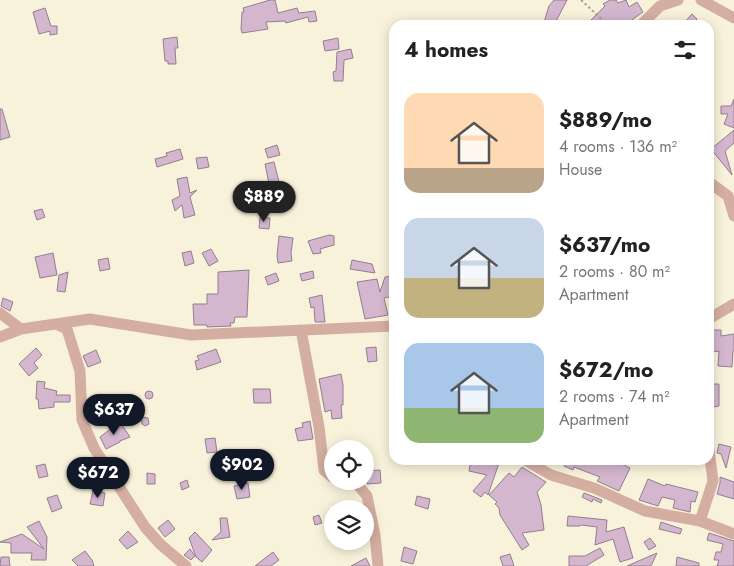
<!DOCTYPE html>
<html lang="en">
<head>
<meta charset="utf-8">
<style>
	body { margin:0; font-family:Jost,sans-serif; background:#f2f2f2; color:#222; height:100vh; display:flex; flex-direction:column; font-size:19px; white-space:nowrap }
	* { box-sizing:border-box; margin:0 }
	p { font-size:16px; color:#767676 }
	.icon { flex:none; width:28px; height:28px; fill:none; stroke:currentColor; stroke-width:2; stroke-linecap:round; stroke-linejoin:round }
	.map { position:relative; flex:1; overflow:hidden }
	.side { position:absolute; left:389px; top:20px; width:325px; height:445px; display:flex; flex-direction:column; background:#fff; border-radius:15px; box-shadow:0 2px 12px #0003 }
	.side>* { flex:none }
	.fabs { position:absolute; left:324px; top:440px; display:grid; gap:10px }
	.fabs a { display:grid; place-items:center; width:50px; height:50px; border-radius:50%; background:#fff; box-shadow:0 2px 12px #0003; font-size:25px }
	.price { position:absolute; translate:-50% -42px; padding:0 11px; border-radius:18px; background:#111827; color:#fff; font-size:16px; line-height:32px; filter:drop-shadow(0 1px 2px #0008) }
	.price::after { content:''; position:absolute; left:50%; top:30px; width:15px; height:11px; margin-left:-8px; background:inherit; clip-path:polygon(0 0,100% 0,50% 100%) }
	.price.current { background:#222; color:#fff }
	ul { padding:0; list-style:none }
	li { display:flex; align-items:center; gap:15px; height:125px; padding:0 15px }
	li span { display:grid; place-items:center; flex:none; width:140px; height:100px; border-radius:15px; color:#555 }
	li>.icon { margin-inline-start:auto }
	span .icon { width:60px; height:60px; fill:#fffc; stroke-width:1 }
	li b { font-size:21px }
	h2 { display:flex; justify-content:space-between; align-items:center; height:60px; padding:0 15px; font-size:21px }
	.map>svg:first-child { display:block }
	.building { fill:#d4b6cf; stroke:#927f8e }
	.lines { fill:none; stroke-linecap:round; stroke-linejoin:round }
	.path { stroke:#a7a291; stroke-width:2; stroke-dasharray:2.5 2.5; stroke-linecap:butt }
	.street { stroke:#d5aea2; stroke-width:11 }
</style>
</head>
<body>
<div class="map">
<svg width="734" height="566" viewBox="0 0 734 566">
	<rect width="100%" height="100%" fill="#f9f2db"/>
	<path class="building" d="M 270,0 L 275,0 L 278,13 L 297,8 L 299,13 L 315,11 L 317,21 L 309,22 L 308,17 L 286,23 L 285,21 L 266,22 L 268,29 L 242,33 L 241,29 L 242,12 L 244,12 L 243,8 Z
		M 554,0 L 567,0 L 554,25 L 544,22 L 549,6 Z
		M 610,0 L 616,0 L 618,3 L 626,0 L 629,7 L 637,2 L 643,12 L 632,20 L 634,25 L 595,25 L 590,21 L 605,6 L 603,4 Z
		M 45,8 L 51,26 L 57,26 L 57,34 L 50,35 L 50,31 L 39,34 L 33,12 Z
		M 692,14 L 697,19 L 692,25 L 682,25 Z
		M 177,37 L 178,48 L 175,48 L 176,64 L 168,64 L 168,61 L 165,61 L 163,39 Z
		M 338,38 L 339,49 L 325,51 L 323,41 Z
		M 351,49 L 353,58 L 344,60 L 343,81 L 334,81 L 333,72 L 336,71 L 337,52 Z
		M 734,99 L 734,128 L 724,124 L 728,114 L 721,114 L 721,106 L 731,106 Z
		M 0,109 L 2,109 L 10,137 L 0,140 Z
		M 734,130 L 734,143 L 725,151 L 732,175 L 711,149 Z
		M 277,145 L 280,155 L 268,158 L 265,149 Z
		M 180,149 L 183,159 L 157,167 L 155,159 L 167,156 L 166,153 Z
		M 207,157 L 209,167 L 198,169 L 196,158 Z
		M 274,162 L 279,182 L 269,184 L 265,164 Z
		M 187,177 L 190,193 L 197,190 L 190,197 L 195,215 L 184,218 L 182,205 L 175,211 L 172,200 L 180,196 L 177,179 Z
		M 42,209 L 45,217 L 37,220 L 34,211 Z
		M 260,217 L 270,218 L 269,229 L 259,228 Z
		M 329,235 L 334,236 L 334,245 L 320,249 L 321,253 L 313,254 L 308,241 Z
		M 279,236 L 293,238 L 291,253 L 292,261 L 278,263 L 277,256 Z
		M 211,249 L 218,261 L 209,266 L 202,253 Z
		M 191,251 L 194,263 L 185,266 L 182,253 Z
		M 53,253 L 57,275 L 40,278 L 35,257 Z
		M 108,258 L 110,269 L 100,271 L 98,260 Z
		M 352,260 L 372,264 L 375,273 L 350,269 Z
		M 249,270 L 247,317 L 235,317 L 234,323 L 230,323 L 231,326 L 207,327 L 207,325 L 194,325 L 193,304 L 207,304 L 207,294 L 218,294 L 218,272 Z
		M 313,271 L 314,278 L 302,281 L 300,274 Z
		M 68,272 L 65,292 L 57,291 L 59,275 Z
		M 276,273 L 279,281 L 268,285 L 265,277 Z
		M 394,276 L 394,296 L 384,298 L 388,315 L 365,319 L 357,282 L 377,279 L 380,292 L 385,277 Z
		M 322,295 L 325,322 L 315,322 L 314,307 L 311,308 L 309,298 Z
		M 3,298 L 13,302 L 10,311 L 1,306 Z
		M 709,330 L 721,330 L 721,336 L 734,334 L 734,351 L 733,351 L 732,367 L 718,366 L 719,351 L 711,352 L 711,343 L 709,343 Z
		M 376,347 L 377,361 L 368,362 L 366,348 Z
		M 36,348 L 42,355 L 34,363 L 38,368 L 29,376 L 19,364 Z
		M 216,349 L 221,362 L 197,370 L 195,361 L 199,360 L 197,356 Z
		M 96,350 L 101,362 L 88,367 L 83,356 Z
		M 341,374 L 343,385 L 343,405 L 341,405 L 342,418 L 332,419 L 331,410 L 325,412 L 319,379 Z
		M 37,381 L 45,382 L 44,388 L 57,391 L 56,395 L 70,395 L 70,402 L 54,402 L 54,407 L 39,409 L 38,399 L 36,399 Z
		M 709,384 L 719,384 L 719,406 L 709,408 Z
		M 253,389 L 270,389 L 271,403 L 254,403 Z
		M145 395a4 4 0 1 1 8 0a4 4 0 1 1-8 0Z
		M 141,417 L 148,418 L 149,424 L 145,426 L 142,424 Z
		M 310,421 L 313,439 L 298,441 L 295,429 L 303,427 L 302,423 Z
		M 120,422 L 130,437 L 120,441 L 120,442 L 106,449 L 100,437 Z
		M 215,438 L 217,452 L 207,453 L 205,439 Z
		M 719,444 L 731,447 L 726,468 L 721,454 L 717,453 Z
		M 471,460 L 491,462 L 492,460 L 500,460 L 488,495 L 485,492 L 481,497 L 473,491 L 487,475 L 469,471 Z
		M 559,460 L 614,460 L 630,468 L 619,491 L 597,481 L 600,477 L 574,467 L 573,470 L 564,466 L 565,463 Z
		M 45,464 L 48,476 L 39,478 L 36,466 Z
		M 522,467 L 546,482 L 537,492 L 541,505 L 544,530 L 522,533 L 529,545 L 522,550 L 500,515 L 499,508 L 495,504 L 497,502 L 489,495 L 509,473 L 514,477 Z
		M 380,470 L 381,483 L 367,484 L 366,471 Z
		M 147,473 L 155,474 L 155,484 L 147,484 Z
		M 720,477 L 734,482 L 734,499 L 717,494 L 720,483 Z
		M 648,479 L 665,486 L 666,484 L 698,492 L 695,502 L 691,501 L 690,512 L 673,508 L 675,500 L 662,497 L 658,506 L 639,500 Z
		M 187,480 L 189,487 L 182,490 L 180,483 Z
		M 248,483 L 250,497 L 237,499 L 234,486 Z
		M 93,491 L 105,493 L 103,506 L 90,504 Z
		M 584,493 L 602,500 L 601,503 L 593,499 L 592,502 L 582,497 Z
		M 57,495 L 62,508 L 52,512 L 47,498 Z
		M 417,496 L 430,499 L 428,509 L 415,505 Z
		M 319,515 L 322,523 L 315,525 L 313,517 Z
		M 568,516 L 607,520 L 606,532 L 624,527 L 633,558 L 620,562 L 613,539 L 595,545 L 597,527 L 581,525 L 580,526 L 567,526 Z
		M 220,518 L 227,518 L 230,537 L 212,540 L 221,532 Z
		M 168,520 L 175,529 L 165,537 L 158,528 Z
		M 39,521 L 47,537 L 46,560 L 31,560 L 32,553 L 11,553 L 11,543 L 0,542 L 22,534 L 44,549 L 27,527 Z
		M 661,522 L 682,529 L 680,534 L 659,529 Z
		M 128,531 L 138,542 L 127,549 L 119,540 Z
		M 195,532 L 212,550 L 202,562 L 196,557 L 189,538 Z
		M 709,533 L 734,541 L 734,566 L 717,566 L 719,560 L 714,560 L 716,552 L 721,552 L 723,544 L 707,540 Z
		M 650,538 L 656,546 L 649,550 L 644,542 Z
		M 404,547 L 417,551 L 413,564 L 401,561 Z
		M 600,548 L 604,555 L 586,566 L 569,566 L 569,556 L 585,556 Z
		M 190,549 L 195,556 L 191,560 L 184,555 Z
		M 85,551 L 92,560 L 94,566 L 78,566 L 72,560 Z
		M 273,552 L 279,560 L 271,566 L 255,566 Z
		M 657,553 L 651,566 L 627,566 Z
		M 510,554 L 514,566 L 503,566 L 500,557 Z
		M 1,557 L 9,557 L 10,566 L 0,566 Z
		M 677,557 L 699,563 L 699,566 L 676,566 Z
		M 366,558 L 370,566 L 351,566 Z"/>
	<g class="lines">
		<path class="path" d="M 581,0 L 608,25"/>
		<path class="street" d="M 701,0 L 734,18
			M 641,25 L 660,6 L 678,0
			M 709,182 L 728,196 L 734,216
			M 0,313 L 21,329
			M 709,318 L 712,317 L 734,304
			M 56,324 L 67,329 L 80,371 L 82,420 L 94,448 L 145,527 L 160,544 L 186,566
			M 301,330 L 319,427 L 324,470 L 332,477
			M 0,337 L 21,329 L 90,319 L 191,335 L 394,326
			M 525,460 L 551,475 L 594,488 L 645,511 L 700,521 L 734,534
			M 342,481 L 357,484 L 367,496 L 375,535 L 378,566
			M 700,521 L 713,481 L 709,450"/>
	</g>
</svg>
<div class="fabs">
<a><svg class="icon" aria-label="locate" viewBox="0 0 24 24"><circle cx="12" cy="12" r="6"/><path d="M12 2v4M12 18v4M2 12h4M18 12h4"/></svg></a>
<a><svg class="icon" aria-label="layers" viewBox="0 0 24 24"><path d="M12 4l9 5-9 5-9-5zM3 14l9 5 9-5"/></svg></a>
</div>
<b class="price current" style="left:264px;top:223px">$889</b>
<b class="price" style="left:114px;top:436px">$637</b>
<b class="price" style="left:242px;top:491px">$902</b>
<b class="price" style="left:98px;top:499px">$672</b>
<section class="side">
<h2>4 homes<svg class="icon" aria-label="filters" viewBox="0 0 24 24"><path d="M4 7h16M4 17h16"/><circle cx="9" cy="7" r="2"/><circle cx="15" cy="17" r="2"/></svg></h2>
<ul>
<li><span style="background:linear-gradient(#ffd9b3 75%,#b9a48a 0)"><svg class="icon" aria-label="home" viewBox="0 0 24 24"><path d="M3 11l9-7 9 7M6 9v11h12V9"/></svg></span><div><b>$889/mo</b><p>4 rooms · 136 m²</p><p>House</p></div></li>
<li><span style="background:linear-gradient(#c9d6e8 60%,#c2b280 0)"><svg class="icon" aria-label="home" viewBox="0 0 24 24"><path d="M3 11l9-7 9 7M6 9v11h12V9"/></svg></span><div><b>$637/mo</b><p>2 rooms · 80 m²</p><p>Apartment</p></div></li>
<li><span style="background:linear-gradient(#a9c7e8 65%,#8fb573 0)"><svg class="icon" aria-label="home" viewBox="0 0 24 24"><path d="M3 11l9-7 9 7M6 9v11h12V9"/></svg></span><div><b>$672/mo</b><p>2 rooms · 74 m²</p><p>Apartment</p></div></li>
</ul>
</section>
</div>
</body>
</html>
